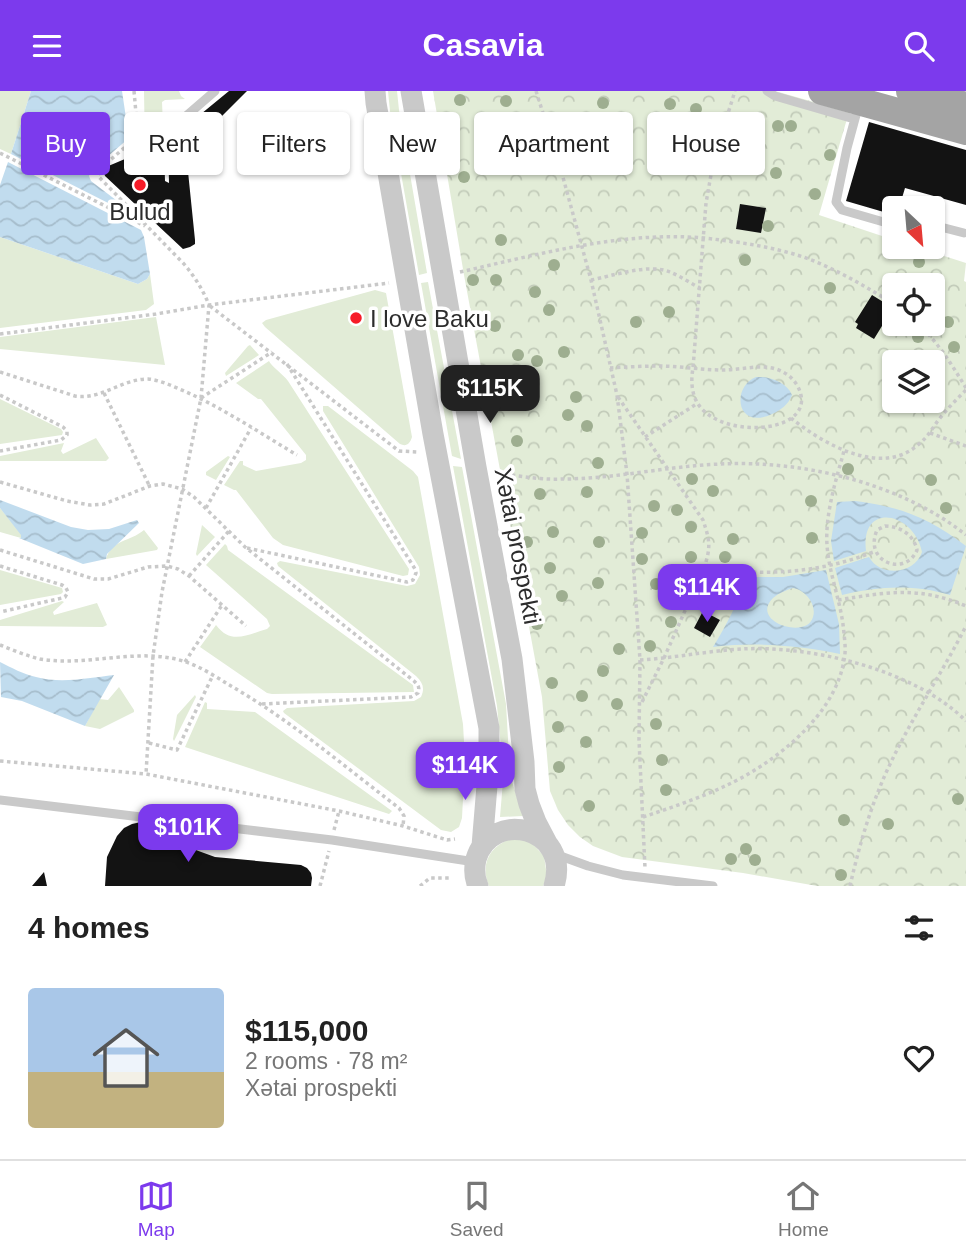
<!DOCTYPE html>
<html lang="en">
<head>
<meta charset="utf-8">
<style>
	body { margin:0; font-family:Helvetica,sans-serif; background:#f2f2f2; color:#222; height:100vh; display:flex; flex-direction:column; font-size:26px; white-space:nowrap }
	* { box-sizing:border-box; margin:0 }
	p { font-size:23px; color:#767676 }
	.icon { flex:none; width:38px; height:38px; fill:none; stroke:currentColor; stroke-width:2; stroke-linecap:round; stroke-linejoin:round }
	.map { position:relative; height:795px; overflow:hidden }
	.panel { display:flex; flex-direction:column; background:#fff; flex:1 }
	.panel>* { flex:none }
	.hud { position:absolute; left:21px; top:21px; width:924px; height:63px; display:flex; gap:14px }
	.needle { width:46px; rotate:154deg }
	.fabs { position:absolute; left:882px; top:105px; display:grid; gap:14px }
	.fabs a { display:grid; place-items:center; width:63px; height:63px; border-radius:7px; background:#fff; box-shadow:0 2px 5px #0004; font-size:35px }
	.price { position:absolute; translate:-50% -60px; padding:0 16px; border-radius:14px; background:#7c3aed; color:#fff; font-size:23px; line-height:46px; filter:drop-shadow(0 2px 4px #0008) }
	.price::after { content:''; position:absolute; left:50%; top:42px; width:21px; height:16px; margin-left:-10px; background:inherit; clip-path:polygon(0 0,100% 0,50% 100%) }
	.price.current { background:#222; color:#fff }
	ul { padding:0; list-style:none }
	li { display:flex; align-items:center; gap:21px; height:175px; padding:0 28px }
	li span { display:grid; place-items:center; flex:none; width:196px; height:140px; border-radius:7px; color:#555 }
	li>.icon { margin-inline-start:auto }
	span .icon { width:84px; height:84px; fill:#fffc; stroke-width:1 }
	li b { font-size:30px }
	h2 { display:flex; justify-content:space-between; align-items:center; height:84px; padding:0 28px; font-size:30px }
	.pill { padding:0 24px; border-radius:7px; background:#fff; box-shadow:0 2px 5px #0004; font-size:24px; line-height:63px }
	.pill.current { background:#7c3aed; color:#fff }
	header { display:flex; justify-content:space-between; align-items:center; height:91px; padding:0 28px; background:#7c3aed; color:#fff; font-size:32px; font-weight:800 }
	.menu { display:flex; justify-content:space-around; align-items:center; height:98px; border-top:2px solid #e0e0e0; background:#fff; font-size:19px; color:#767676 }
	.menu a { display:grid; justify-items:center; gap:4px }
	.menu .current { color:#7c3aed }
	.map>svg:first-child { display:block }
	.green { fill:#e2ecd7 }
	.forest { fill:url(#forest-crowns); fill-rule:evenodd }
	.water { fill:url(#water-waves); fill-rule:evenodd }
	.building { fill:#131313 }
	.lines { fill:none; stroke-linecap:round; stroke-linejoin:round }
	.path { stroke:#c9c9c9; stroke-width:3.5; stroke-dasharray:3.5 3.5; stroke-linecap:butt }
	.service { stroke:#c9c9c9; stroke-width:9 }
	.tertiary { stroke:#c9c9c9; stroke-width:21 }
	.primary { stroke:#a4a4a4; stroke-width:28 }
	.tree { fill:#9eae90 }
	.poi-dot { fill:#f61b28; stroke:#fff; stroke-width:2.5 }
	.labels { text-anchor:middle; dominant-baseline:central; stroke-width:7; stroke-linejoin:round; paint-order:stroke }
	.poi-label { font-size:24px; fill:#2c2c2c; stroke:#fff }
	.street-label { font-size:24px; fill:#2c2c2c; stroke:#fff }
</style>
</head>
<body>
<header><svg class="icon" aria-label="menu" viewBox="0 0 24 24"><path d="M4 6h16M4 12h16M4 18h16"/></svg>Casavia<svg class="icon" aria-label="search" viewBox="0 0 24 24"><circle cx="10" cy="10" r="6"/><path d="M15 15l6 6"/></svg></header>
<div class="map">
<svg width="966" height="795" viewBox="0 0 966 795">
	<defs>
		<pattern id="forest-crowns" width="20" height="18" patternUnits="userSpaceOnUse" patternTransform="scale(1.75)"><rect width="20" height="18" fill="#e2ecd7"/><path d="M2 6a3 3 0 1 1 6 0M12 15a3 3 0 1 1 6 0" fill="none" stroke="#c2cbb9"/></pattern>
		<pattern id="water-waves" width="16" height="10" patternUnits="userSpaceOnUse" patternTransform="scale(1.75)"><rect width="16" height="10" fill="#c1dcee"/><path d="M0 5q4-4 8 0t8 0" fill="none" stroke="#a6bdcc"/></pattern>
	</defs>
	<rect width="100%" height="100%" fill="#fff"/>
	<path class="green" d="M 0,0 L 31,0 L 11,63 L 0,58 Z
		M 144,0 L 179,0 L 181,5 L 185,8 L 165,9 L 162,11 L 164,58 L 161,55 L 158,54 L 145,60 Z
		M 388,0 L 397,0 L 399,19 L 427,182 L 419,184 L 390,20 Z
		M 0,146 L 138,193 L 147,188 L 150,183 L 154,213 L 146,219 L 0,237 Z
		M 428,191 L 461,368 L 452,365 L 421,192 Z
		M 375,199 L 386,202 L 412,346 C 410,353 406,356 400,353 L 265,236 L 262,232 L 266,229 Z
		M 156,226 L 165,274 L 0,258 L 0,246 Z
		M 250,254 L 259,264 L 226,285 L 225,282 L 248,255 Z
		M 269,270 C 271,275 283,283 288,290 L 409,478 L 408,484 L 403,485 L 283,454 L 273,447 L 236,399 L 234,399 L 224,394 L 240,370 L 243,370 L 243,374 L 256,380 L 301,372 L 306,369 L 306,364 L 261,308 L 258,308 L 236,292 Z
		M 0,308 L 61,338 L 63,341 L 62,344 L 0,353 Z
		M 323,315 L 328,315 L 413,380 L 418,386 L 463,633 L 465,669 L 462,727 L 459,736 L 451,741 L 441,739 L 284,622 L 283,620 L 287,617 L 414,610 L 421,606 C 425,597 423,592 416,585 L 278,475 L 277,472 L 280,470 L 407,495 L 415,493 L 420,484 L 419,476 L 323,320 Z
		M 96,347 L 109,367 L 106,370 L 0,370 L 0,365 L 64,352 L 61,360 L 63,363 Z
		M 228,365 L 230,366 L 216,389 L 206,384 L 206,381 Z
		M 453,375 L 462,376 L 506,613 L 509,666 L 502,667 L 497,615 Z
		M 0,417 L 21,442 L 21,447 L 0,441 Z
		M 202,434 L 215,446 L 197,465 L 196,463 Z
		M 144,439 L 158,457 L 157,459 L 106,468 C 112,448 130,451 144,439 Z
		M 225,453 L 227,455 L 228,459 L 413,594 L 414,601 L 272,603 L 267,602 L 200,556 L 216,534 C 231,554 246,544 267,538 L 270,535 L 267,528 L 206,474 Z
		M 0,479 L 62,497 L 63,501 L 61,503 L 0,514 Z
		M 62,510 L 64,511 L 53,521 L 54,524 L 97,512 L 107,534 L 103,536 L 0,535 L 0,529 Z
		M 119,596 L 134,619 L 134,621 L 100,638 L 85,635 L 99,608 L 108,609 Z
		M 195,604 L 196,606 L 174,650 L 173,648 L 177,624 Z
		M 205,611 L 207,612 L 207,618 L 255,621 L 392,720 L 389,723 L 185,656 Z
		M 504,678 L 508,678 L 523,725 L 500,726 Z
		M 510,748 L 530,750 L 544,765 L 547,785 L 543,795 L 489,795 C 480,774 489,756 510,748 Z"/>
	<path class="forest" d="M 433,0 L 775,0 L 849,21 L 819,124 L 894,149 L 894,156 L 916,156 L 966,172 L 964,190 L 966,191 L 966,795 L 817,795 L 743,782 L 622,766 L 593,755 L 580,746 L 568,734 L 558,719 L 550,700 L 542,606 L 464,184 ZM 894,194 L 933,194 L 933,233 L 894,233 ZM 894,271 L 933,271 L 933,310 L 894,310 Z"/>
	<path class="water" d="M 31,0 L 122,0 L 129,47 L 91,80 L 89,85 L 91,90 L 129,119 L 130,122 L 128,122 L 11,63 Z
		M 8,71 L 141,139 L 144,146 L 150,183 L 147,188 L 138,193 L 0,146 L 0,94 Z
		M 756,286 C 769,285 787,291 792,304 C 788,314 781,319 772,323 C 736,340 731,296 756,286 Z
		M 0,409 L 71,436 L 88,439 L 109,438 L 137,429 L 139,432 L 107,463 L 106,468 L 83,473 L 19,447 L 21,447 L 21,444 L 0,417 Z
		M 855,410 C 902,416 929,427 966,455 L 950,504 C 914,493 878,495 842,504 L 835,477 L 869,466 C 881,487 915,483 922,461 C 914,421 860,410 866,460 L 834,470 L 831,450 L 837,411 Z
		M 826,479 L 839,533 L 840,563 C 797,554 757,551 713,556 C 727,533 738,512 746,486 L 783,486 ZM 793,497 C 805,499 817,513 813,526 C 807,549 749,531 773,507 C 779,502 786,499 793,497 Z
		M 0,571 C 12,577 23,583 36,586 C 61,593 88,587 114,584 L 85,635 L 22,610 L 1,606 Z"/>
	<path class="building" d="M 229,0 L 247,0 L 186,61 L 195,149 L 195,153 L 190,156 L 183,158 L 105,85 L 103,79 L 106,76 L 158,54 L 161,55 L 164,58 L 165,90 L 169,92 L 168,50 Z
		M 869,31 L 966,59 L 966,114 L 905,97 L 899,117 L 894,117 L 894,124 L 846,110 Z
		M 740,113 L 766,117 L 761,142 L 736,138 Z
		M 872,204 L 893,217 L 874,248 L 856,237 L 858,233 L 855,231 Z
		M 703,520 L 720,529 L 710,546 L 694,537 Z
		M 141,731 L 150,731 L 160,735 L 193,758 L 215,766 L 301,774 L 307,777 L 311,782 L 312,787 L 311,795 L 105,795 L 107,766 L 117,745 L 124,737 L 132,733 Z
		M 44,781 L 47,795 L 32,795 Z"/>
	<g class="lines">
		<path class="path" d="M 134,0 L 138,45 L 101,77 L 98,85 L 184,173 C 195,186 203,199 209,214 L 201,307 L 162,501 L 153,565 L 146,683
			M 536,0 L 561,79 L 591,189 L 617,304 L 627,383 L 640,569 L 639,649 L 645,777
			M 0,62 L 145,135
			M 679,64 L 714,67
			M 561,79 L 608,70
			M 460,181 C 540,163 622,140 704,147 C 715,148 725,150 736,151 C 762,155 789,160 814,170 C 843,182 868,197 894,213
			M 591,189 C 612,185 649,172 670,181 C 680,185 690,192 700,197
			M 210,215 L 399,360 L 418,361
			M 918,233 C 938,251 952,274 966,297
			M 0,243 L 156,223 L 209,214 L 389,192
			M 610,277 C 626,276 643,275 659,275 C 680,275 701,279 723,279 C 741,279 759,273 776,278 C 785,281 792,286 797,294 C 824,342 723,351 698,313 C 691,302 691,288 693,277 L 706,112 L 714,67 L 735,0
			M 0,281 L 75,305 C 102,309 121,288 148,288 C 160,289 172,295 184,300 C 223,317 260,342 297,364
			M 104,302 L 149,394
			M 0,304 L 63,336 L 67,340 L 67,344 L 61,349 L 0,360
			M 618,306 L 703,429 C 710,450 711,456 704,477 L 664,567 L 641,613
			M 201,307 L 272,261
			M 791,327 C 823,353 882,387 919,353 C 928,346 933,336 940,327 C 948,317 957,308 966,299
			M 930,342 L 966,355
			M 645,346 L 698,312
			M 498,382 C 519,385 541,389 562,388 C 615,388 667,375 721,373 C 802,369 901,392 966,444
			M 0,391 L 67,410 L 90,414 L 104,413 L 150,395 L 163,393 L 182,398 L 194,406 L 245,456 L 414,590 C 418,594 420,596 418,602 L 411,606 L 262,613
			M 206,417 L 251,337
			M 885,435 C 900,435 914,444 917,459 C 906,486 863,472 877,439 Z
			M 247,457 L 407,491 L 413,489 L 416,482 L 415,478 L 287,273
			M 0,459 L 94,488 L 108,488 L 148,476 L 167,475 L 178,478 L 189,485 L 246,535
			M 0,475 L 62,494 L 66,497 L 68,501 L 65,506 L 62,507 L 0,521
			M 704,477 C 765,485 818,483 876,460
			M 189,485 L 229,440
			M 838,509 C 887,501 919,495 966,515
			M 0,554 C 13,559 27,565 40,568 C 88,576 137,556 183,570 C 200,575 216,586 231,595 C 290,629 344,675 399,717 L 404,725 L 403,735
			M 640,569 C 674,567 707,560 741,558 C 812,554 915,579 966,630
			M 185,571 L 222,514
			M 149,652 L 177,659 L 213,584
			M 0,670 L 146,683 L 339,720 L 403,735 L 447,749 L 455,748
			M 643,726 C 670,717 697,708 723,696 C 772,674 835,626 844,569 C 846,561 845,551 844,543 C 842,513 829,484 827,454 C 825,423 836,389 844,360
			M 334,739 L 339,720
			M 320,795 L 329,760
			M 420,795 L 430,787 L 451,787
			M 850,795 C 860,751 873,707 893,667 C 915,622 943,580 966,535"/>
		<path class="service" d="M 767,0 L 775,5 L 854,28
			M 859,13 L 847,57 L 836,111 L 842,119 L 894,134
			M 170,39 L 215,0
			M 933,134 L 964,142
			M 0,709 L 332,749 L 475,771
			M 555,763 L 588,775 L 623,784 L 713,795"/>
		<path class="tertiary" d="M 375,0 L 376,12 L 433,343 L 489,637 L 489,671 L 482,755
			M 411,0 L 476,376 L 512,568 L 524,671 L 525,698 L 529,713 L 536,731 L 547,752
			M 478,795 C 474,786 474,777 476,768 C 491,717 572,736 554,795"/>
		<path class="primary" d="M 822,0 L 966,40
			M 910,0 L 966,15"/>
	</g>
	<g class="tree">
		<circle cx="460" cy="9" r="6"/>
		<circle cx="506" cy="10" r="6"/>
		<circle cx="603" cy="12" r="6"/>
		<circle cx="670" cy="13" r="6"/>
		<circle cx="696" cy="18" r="6"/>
		<circle cx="778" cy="35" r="6"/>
		<circle cx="791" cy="35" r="6"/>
		<circle cx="589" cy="41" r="6"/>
		<circle cx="682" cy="53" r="6"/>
		<circle cx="506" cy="59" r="6"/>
		<circle cx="830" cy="64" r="6"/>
		<circle cx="725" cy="68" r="6"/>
		<circle cx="776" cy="82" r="6"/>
		<circle cx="464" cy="86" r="6"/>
		<circle cx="815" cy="103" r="6"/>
		<circle cx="768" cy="135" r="6"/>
		<circle cx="501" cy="149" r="6"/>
		<circle cx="745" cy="169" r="6"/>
		<circle cx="919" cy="171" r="6"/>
		<circle cx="554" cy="174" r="6"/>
		<circle cx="473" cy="189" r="6"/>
		<circle cx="496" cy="189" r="6"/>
		<circle cx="830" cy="197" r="6"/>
		<circle cx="535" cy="201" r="6"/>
		<circle cx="549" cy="219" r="6"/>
		<circle cx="669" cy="221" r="6"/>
		<circle cx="636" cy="231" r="6"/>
		<circle cx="948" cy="231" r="6"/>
		<circle cx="495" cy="235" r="6"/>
		<circle cx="918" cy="246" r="6"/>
		<circle cx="954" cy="256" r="6"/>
		<circle cx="564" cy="261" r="6"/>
		<circle cx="518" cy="264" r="6"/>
		<circle cx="537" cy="270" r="6"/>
		<circle cx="576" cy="306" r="6"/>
		<circle cx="520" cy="307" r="6"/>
		<circle cx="568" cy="324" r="6"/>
		<circle cx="587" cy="335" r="6"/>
		<circle cx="517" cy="350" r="6"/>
		<circle cx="598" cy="372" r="6"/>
		<circle cx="848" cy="378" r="6"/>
		<circle cx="692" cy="388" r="6"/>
		<circle cx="931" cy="389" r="6"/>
		<circle cx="508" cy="393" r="6"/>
		<circle cx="713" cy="400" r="6"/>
		<circle cx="587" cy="401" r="6"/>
		<circle cx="540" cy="403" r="6"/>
		<circle cx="811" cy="410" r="6"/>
		<circle cx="654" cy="415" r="6"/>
		<circle cx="946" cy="417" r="6"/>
		<circle cx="677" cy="419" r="6"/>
		<circle cx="691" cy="436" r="6"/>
		<circle cx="553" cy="441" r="6"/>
		<circle cx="642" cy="442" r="6"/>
		<circle cx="812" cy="447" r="6"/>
		<circle cx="733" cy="448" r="6"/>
		<circle cx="527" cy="451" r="6"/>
		<circle cx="599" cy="451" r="6"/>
		<circle cx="691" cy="466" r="6"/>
		<circle cx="725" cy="466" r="6"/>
		<circle cx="642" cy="468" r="6"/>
		<circle cx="550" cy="477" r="6"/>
		<circle cx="676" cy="488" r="6"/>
		<circle cx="598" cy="492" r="6"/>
		<circle cx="656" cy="493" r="6"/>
		<circle cx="562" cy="505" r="6"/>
		<circle cx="671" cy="531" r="6"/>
		<circle cx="537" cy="533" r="6"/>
		<circle cx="650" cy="555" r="6"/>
		<circle cx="619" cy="558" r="6"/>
		<circle cx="603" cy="580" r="6"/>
		<circle cx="552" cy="592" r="6"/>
		<circle cx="582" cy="605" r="6"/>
		<circle cx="617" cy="613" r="6"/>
		<circle cx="656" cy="633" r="6"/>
		<circle cx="558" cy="636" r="6"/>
		<circle cx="586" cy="651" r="6"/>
		<circle cx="662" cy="669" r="6"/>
		<circle cx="559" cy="676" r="6"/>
		<circle cx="666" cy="699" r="6"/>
		<circle cx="958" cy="708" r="6"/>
		<circle cx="589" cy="715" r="6"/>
		<circle cx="844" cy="729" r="6"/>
		<circle cx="888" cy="733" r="6"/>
		<circle cx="746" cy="758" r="6"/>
		<circle cx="731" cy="768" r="6"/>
		<circle cx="755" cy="769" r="6"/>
		<circle cx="841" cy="784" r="6"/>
	</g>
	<g class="poi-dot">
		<circle cx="140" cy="94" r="7"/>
		<circle cx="356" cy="227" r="7"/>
	</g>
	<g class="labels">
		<g class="poi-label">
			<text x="140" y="120">Bulud</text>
			<text x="370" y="227" text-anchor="start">I love Baku</text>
		</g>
		<g class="street-label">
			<text transform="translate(518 455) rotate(79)">Xətai prospekti</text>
		</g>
	</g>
</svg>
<div class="fabs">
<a><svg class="needle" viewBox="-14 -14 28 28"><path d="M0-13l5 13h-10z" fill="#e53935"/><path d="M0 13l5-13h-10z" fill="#767676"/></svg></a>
<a><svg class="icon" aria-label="locate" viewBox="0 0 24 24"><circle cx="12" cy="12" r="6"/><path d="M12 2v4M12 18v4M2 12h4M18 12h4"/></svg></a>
<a><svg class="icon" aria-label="layers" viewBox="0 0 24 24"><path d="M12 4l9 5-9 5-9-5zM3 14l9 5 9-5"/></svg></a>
</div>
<b class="price current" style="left:490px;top:334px">$115K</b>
<b class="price" style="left:707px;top:533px">$114K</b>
<b class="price" style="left:465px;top:711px">$114K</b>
<b class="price" style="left:188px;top:773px">$101K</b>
<div class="hud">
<a class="pill current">Buy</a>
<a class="pill">Rent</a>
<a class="pill">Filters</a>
<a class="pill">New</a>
<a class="pill">Apartment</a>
<a class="pill">House</a>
</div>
</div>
<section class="panel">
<h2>4 homes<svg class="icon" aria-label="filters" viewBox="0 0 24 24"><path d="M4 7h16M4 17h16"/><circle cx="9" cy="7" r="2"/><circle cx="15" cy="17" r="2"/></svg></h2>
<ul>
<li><span style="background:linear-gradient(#a9c7e8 60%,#c2b280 0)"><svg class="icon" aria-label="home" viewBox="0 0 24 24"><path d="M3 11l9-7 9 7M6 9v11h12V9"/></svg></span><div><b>$115,000</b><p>2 rooms · 78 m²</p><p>Xətai prospekti</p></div><svg class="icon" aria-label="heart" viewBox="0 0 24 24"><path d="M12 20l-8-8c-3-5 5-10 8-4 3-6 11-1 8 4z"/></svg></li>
</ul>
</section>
<nav class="menu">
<a class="current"><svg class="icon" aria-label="map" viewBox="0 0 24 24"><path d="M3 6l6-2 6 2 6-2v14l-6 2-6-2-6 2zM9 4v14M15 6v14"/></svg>Map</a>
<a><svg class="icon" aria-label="saved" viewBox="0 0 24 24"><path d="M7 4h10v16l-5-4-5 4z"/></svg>Saved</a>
<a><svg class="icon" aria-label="home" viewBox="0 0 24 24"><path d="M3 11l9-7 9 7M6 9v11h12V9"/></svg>Home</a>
</nav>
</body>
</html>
